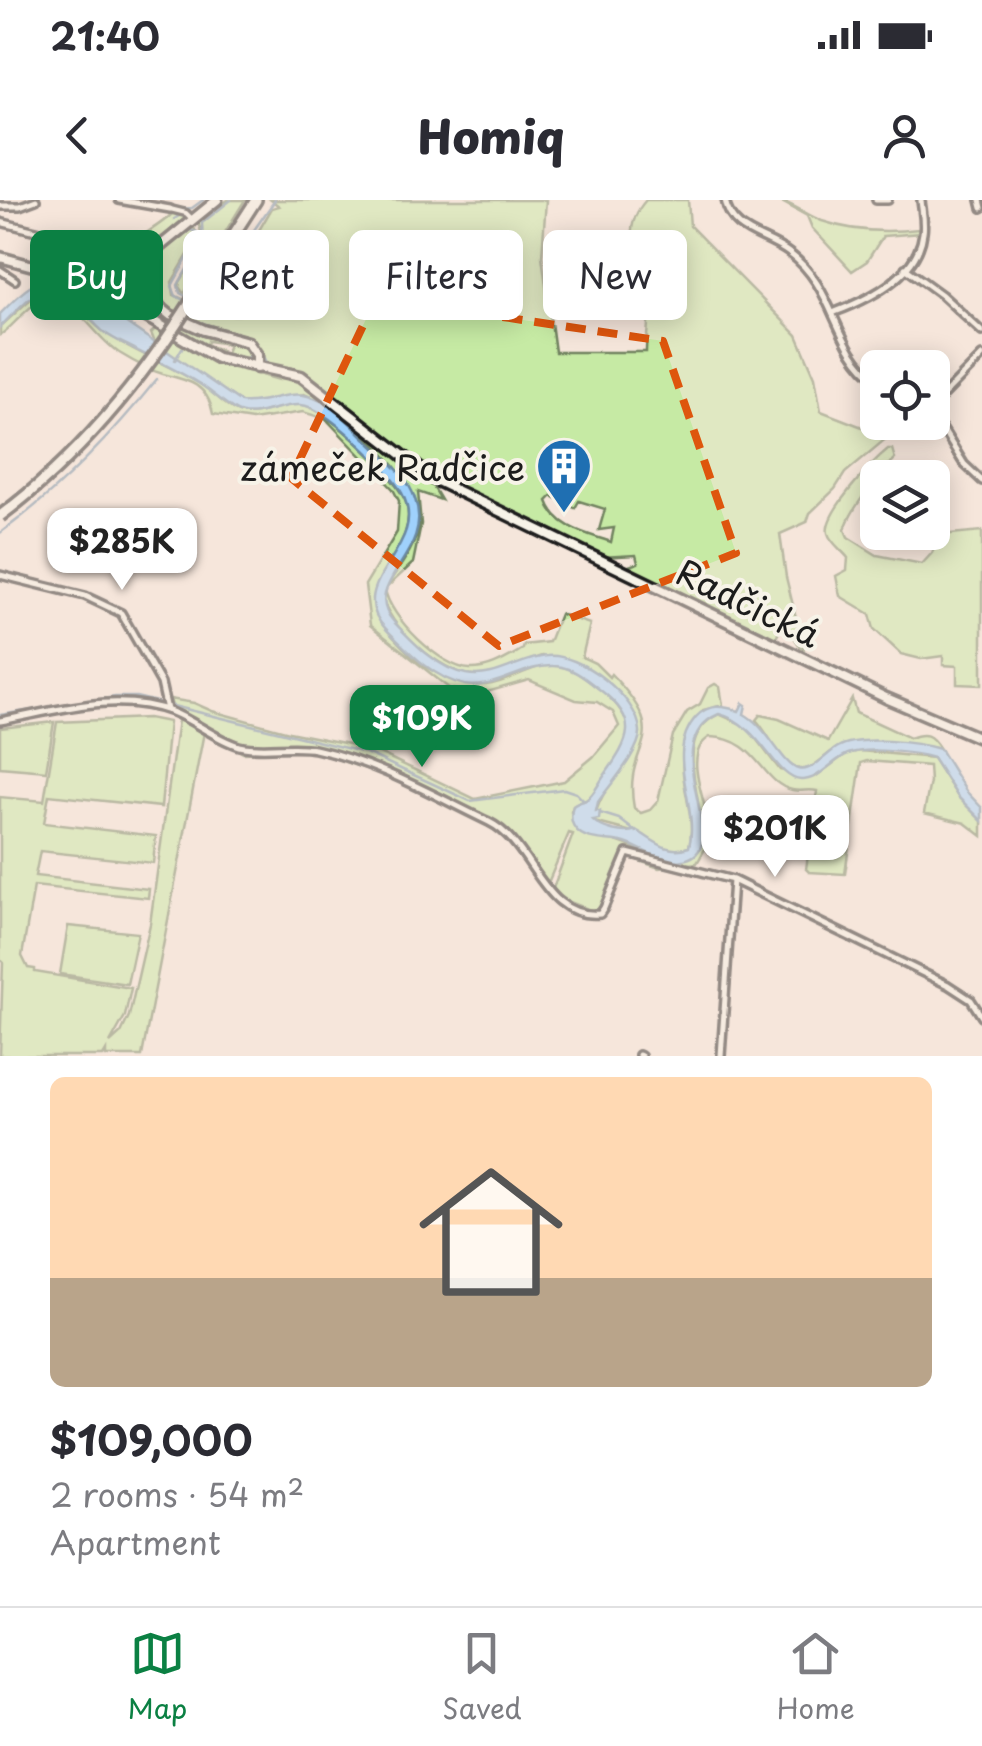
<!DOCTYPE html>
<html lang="en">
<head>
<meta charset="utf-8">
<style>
	body { margin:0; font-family:"Playpen Sans",sans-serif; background:#f2f2f3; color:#2b2b33; height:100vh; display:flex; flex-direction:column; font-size:38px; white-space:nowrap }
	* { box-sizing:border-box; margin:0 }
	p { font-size:32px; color:#7c7c81 }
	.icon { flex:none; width:55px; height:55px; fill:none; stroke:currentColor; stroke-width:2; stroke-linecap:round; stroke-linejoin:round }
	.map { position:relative; height:856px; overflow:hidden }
	.side { display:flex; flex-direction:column; background:#fff; flex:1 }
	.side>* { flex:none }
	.guide { position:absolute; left:30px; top:30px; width:922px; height:90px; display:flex; gap:20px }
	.controls { position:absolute; left:860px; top:150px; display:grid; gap:20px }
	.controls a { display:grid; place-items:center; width:90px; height:90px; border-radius:15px; background:#fff; box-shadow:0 5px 25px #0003; font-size:50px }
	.price { position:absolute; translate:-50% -85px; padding:0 22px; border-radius:20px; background:#fff; color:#222; font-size:32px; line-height:65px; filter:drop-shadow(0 2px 5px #0008) }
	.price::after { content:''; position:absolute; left:50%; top:60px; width:30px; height:22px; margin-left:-15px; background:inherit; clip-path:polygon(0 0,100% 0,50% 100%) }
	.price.current { background:#0b8043; color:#fff }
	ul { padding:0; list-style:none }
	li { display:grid; align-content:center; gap:20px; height:530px; padding:0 50px }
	li span { display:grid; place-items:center; height:310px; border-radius:15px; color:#555 }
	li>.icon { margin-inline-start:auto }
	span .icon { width:180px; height:180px; fill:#fffc; stroke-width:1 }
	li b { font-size:42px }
	.chip { padding:0 35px; border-radius:15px; background:#fff; box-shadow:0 5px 25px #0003; font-size:35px; line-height:90px }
	.chip.current { background:#0b8043; color:#fff }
	.status { display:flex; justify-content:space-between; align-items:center; height:70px; padding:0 50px; background:#fff; direction:ltr }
	.status svg { height:28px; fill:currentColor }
	header { display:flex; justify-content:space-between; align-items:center; height:130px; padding:0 50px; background:#fff; font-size:45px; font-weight:800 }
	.dock { display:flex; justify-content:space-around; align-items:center; height:140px; border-top:2px solid #e1e1e2; background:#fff; font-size:28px; color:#7c7c81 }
	.dock a { display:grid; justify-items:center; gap:5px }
	.dock .current { color:#0b8043 }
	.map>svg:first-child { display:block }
	.green { fill:#c6eaa4; stroke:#718360; stroke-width:2.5; fill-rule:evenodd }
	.water { fill:#9fd1fc; stroke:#6b89a2; stroke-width:2.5 }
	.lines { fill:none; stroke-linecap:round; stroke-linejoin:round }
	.stream { stroke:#6b89a2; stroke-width:2.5 }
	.pedestrian-casing { stroke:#1c1c1c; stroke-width:11 }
	.minor-casing { stroke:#1c1c1c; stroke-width:12 }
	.tertiary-casing { stroke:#1c1c1c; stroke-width:15 }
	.secondary-casing { stroke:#1c1c1c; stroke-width:16 }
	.pedestrian { stroke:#f7f3e8; stroke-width:4 }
	.minor { stroke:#f7f3e8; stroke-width:5 }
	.tertiary { stroke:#f7f3e8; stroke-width:8 }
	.secondary { stroke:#f7f3e8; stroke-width:9 }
	.secondary-bridge-casing { stroke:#1c1c1c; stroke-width:16; stroke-linecap:butt }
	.secondary-bridge { stroke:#f7f3e8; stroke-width:9 }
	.marked { fill:none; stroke:#de560d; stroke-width:8; stroke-dasharray:20 12; stroke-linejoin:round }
	.labels { text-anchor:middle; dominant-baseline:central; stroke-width:8; stroke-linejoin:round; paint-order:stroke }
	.poi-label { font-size:35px; fill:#1c1c1c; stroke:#f7f3e8; text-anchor:end }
	.street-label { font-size:35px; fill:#1c1c1c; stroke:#f7f3e8 }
</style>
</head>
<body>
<div class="status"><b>21:40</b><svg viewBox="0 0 49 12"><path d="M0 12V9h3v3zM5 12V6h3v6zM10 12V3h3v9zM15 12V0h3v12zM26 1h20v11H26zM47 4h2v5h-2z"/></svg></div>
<header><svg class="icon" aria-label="back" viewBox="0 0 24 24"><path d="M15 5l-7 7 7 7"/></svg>Homiq<svg class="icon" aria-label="person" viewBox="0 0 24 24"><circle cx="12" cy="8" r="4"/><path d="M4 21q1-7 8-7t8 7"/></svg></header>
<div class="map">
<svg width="982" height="856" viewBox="0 0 982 856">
	<rect width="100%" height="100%" fill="#f5e6db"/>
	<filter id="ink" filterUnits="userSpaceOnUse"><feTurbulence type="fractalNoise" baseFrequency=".01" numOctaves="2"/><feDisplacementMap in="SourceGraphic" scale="20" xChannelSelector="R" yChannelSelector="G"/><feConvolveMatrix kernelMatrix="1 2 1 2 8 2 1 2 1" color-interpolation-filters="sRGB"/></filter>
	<g filter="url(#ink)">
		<path class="green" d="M 228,0 L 245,0 L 211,55 L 195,89 L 189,85 L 184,94 L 179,87 L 180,82 C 191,63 210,42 197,22 Z
			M 271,0 L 546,0 L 542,56 L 555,152 L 646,152 C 646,139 649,125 648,112 C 642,74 615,34 646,0 L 688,0 L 690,26 L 797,135 L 815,177 L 821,211 L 888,237 L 845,273 L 835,289 L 810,313 L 807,322 L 780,334 L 786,377 L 805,454 L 784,422 L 775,440 L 626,367 L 638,363 L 636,355 L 601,357 L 451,284 L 416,261 L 321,184 L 306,176 L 430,281 L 441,300 L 418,292 L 421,324 L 413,363 L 385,389 C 389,417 441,468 470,469 C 489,470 507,458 523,449 L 524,445 L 549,442 L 560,414 L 590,424 L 582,457 L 595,463 L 609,477 L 611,474 C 679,544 621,540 634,608 L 641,613 L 650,610 L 658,601 L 673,535 L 687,512 L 700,504 L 708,488 L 715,484 L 720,487 L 723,505 L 703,510 C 697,523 684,539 683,553 C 679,584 697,617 689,647 C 675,653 654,647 644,635 L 594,622 C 598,588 630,565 640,533 L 612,486 L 542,456 C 521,463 495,477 473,475 C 441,473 386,426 382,394 L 383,391 C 396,371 417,348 419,323 C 423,277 342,210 304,194 L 252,203 L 241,202 L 156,145 L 151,133 L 156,128 L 227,165 L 279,180 L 283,170 L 266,166 L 252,141 C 216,131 134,116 154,62 C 159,47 179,32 193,25 L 198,38 L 172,82 L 174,95 L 217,115 L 239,115 L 240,109 L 224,113 L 222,107 L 214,111 L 197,101 L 212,75 L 225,76 L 241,61 L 272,8 L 279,6 ZM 552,296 L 575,308 L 579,301 L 605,309 L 599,330 L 614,328 L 611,342 C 588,334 556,328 547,301 Z
			M 778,0 C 793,4 807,15 822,21 C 854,32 885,33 919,29 L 920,33 L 883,36 L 867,61 L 852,71 L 812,28 L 807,16 Z
			M 173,13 L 187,17 C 88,89 169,124 245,145 L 251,151 L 250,159 L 244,161 L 225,156 L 229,144 L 208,141 L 207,145 L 221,150 L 217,154 L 179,135 L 179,132 L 141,107 L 139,110 L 83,83 C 98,55 149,37 173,13 Z
			M 55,89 C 77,100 86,120 106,133 C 135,153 170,165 200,184 C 212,191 224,205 236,211 C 256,221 282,201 303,205 C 328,209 399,279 406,303 C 421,350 347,384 384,426 C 398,443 421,468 442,475 C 453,479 474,486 486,485 C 511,483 534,461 559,466 C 575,469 586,479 598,488 C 611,497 627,514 629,530 C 630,542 596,593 586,600 C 581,602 577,603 573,606 L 571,612 L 594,638 C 629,636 662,673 696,654 C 698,647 701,638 701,631 C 702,593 672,535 719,514 L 746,526 L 780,570 L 815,577 L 846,554 L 860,551 L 933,558 L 958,597 L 982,621 L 982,636 L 965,623 L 924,613 L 930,582 L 929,566 L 867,561 L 861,563 L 845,674 L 809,672 L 806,669 L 817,591 C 809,589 800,592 792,590 C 760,582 758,538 710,537 C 679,554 710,607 710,634 C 710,643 702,654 697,663 L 659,668 L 623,655 L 598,713 L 557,697 L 552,691 L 573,634 L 569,633 L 545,690 L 522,653 L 504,633 L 404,582 L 310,550 L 243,553 L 216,537 L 205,525 L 173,510 L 170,499 L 194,503 L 212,511 L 289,532 L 369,548 L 475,599 L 564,581 L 593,557 L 619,526 L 613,512 L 597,502 L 576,500 L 529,480 L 480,494 L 450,489 L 370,425 L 365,385 L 397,332 L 399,301 L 393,289 L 326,219 L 303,212 L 252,220 L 213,214 C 208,184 188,180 163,174 C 149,170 134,162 121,154 C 96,140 79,100 49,99 C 32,98 14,127 0,135 L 0,127 L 36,94 L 43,90 Z
			M 888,249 L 892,249 L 895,259 C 880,272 850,310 845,330 L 848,337 L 877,355 L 922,364 L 932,353 L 940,335 L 982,331 L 982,485 L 957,484 L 957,466 L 943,465 L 943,456 L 921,459 L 901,454 L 874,429 L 870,414 L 840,396 L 836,376 L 847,370 L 848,358 C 842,350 830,342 828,333 C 823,314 873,261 888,249 Z
			M 852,499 L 856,513 L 910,538 C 925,532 931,534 940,549 C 917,543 868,541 844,545 C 828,548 814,575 796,568 C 779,562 769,533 756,520 L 760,515 L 779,519 L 828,541 Z
			M 148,518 L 169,522 L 161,607 L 49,595 L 44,623 L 156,636 L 153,663 L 40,651 L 35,676 L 149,689 L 148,698 L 34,686 L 22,756 L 28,768 L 35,769 L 35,772 L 131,788 L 125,816 L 110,843 L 121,833 L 129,816 L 150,724 L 178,520 L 204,532 L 142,856 L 106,856 L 106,851 L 103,856 L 0,856 L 3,762 L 0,760 L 0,597 L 44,601 L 57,522 Z
			M 54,522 L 46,571 L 0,567 L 0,528 Z
			M 68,726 L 138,733 L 127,784 L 60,774 Z"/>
		<path class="water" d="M 57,79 L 77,89 L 241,202 C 263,205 286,190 308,196 C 332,202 350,224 368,241 C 385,258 407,274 415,299 C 435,354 358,384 394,422 C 413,442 438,469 466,474 C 494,480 520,458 547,456 C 579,452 638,497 640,531 C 641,551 609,586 598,602 L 596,611 L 600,611 L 599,619 L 593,620 C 601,629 624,635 636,630 C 653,640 667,655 689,647 C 700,606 663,554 696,517 C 709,503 723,506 739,511 L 743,503 L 746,505 L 744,514 C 767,526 783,565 798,569 C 812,573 827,553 838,547 C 859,535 917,542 940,549 L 966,591 L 982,608 L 982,621 L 958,597 L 933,558 C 915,552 866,547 848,554 C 832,560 820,580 801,580 C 775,579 761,524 719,514 C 658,540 722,630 696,654 C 691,659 681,661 675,661 C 658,661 641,648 625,643 C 610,638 585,643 575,628 C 570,622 571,613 573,606 C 576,603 581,602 586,600 C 593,596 599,583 604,576 C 630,539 641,521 599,489 C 585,478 571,466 553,466 C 523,465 496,490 465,485 C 434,479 408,451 386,429 C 340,382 432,348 402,293 C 390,271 325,206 301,205 C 280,203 253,221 235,210 C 222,202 211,191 198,183 C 179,171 158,161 138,151 C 127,145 115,140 105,133 C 87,120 77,94 54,89 C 35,86 13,115 0,127 L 0,114 C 19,96 29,80 57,79 Z"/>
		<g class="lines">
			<path class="stream" d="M 181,9 L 192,8 L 203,0
				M 253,12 L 262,0
				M 174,19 L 179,16
				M 148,50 L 142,76 L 149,100
				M 160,52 L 190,30 L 197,32 L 197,41 L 172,86 L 176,96 L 187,102
				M 206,69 L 250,0
				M 224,73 L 275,0
				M 187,97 L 180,93 L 178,85 L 203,41 L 202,23 L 231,0
				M 195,101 L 205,106
				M 204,103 L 214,73
				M 209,107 L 216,110
				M 140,109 L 170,127
				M 223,112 L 236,112
				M 185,117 L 251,139 L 256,143 L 267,164 L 308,176
				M 198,142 L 219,153
				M 226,155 L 245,159 L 249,156
				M 175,160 L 182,148
				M 0,333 C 60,290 111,236 157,179
				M 0,515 L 115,497 L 136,497 L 366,553 L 470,601 L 564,589 L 576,593 L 584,601
				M 600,613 L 619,619 L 636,632"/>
			<g class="pedestrian-casing">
				<path id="pedestrian" d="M 170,9 L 186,13 L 192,19"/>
			</g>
			<g class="minor-casing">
				<path id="minor" d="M 119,0 L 170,9
					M 725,0 C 731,34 765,35 789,53 C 837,88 832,148 878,181
					M 876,0 L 888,0
					M 980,0 L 982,8
					M 0,6 L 20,6 L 36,0
					M 0,22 L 101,47
					M 905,68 L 942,95 L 982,132
					M 0,70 L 15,80
					M 835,112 C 870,99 918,75 923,33 C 925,22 922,11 921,0
					M 932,207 L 982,156
					M 932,212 L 964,264 L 982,281
					M 0,375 L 85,396 L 121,413 L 161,483 L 167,510
					M 0,521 C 56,511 116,491 172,512 C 195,521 215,539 239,546 C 263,552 291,544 315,549 C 376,562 433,595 489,622 C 534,644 542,720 600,714 L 604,708 L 627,653 L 733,680 L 948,785 L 971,800 L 982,817
					M 639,855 L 641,856
					M 721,856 L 733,680"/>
			</g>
			<g class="tertiary-casing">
				<path id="tertiary" d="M 217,0 L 158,48 L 148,68 L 149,88 L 159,106 L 170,115 L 204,130 L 248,142 L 257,155 L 257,168
					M 0,57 L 59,73 L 141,114 L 217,158 L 301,176 L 433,279 L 886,498 L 982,539"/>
			</g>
			<g class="secondary-casing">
				<path id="secondary" d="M 198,90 L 256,0"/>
			</g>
			<use href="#pedestrian" class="pedestrian"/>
			<use href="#minor" class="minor"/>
			<use href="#tertiary" class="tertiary"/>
			<use href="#secondary" class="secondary"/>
			<g class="secondary-bridge-casing">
				<path id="secondary-bridge" d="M 0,316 C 82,255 145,177 198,90"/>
			</g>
			<use href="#secondary-bridge" class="secondary-bridge"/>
		</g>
	</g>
	<path d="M0 0H982V856H0ZM 376,98 L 663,141 L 736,353 L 499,446 L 291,278 Z" fill="#f5e6db" fill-opacity=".55" fill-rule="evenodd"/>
	<path class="marked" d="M 376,98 L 663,141 L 736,353 L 499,446 L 291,278 Z"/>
	<defs>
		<g id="building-pin" transform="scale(2.875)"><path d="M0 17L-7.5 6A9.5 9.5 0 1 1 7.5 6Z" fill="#1f6fb2" stroke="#f7f3e8"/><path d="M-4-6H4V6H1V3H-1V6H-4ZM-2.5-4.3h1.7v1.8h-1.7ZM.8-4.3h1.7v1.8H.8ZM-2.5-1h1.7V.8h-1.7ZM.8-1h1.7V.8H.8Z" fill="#fff"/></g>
	</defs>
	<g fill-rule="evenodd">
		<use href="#building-pin" x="564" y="266"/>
	</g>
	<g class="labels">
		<g class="poi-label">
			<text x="525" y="266">zámeček Radčice</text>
		</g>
		<g class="street-label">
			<text transform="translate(749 402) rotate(26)">Radčická</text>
		</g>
	</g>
</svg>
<div class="controls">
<a><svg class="icon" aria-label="locate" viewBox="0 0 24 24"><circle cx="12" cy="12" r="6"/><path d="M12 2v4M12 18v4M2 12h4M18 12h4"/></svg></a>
<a><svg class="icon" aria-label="layers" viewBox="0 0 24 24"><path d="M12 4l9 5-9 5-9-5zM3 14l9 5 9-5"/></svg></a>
</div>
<b class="price" style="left:122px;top:393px">$285K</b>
<b class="price current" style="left:422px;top:570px">$109K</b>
<b class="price" style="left:775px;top:680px">$201K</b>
<div class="guide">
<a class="chip current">Buy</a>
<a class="chip">Rent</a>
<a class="chip">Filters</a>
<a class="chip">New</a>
</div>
</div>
<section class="side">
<ul>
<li><span style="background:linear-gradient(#ffd9b3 65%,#b9a48a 0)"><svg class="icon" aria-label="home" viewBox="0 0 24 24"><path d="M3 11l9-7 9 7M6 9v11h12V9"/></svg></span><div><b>$109,000</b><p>2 rooms · 54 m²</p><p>Apartment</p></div></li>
</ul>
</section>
<nav class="dock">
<a class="current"><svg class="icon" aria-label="map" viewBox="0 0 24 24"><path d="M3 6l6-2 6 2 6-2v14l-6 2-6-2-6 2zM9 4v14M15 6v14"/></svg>Map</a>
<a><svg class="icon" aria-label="saved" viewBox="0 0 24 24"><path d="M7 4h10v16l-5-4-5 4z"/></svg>Saved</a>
<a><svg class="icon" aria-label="home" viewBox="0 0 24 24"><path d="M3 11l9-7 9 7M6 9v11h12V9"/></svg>Home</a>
</nav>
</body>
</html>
